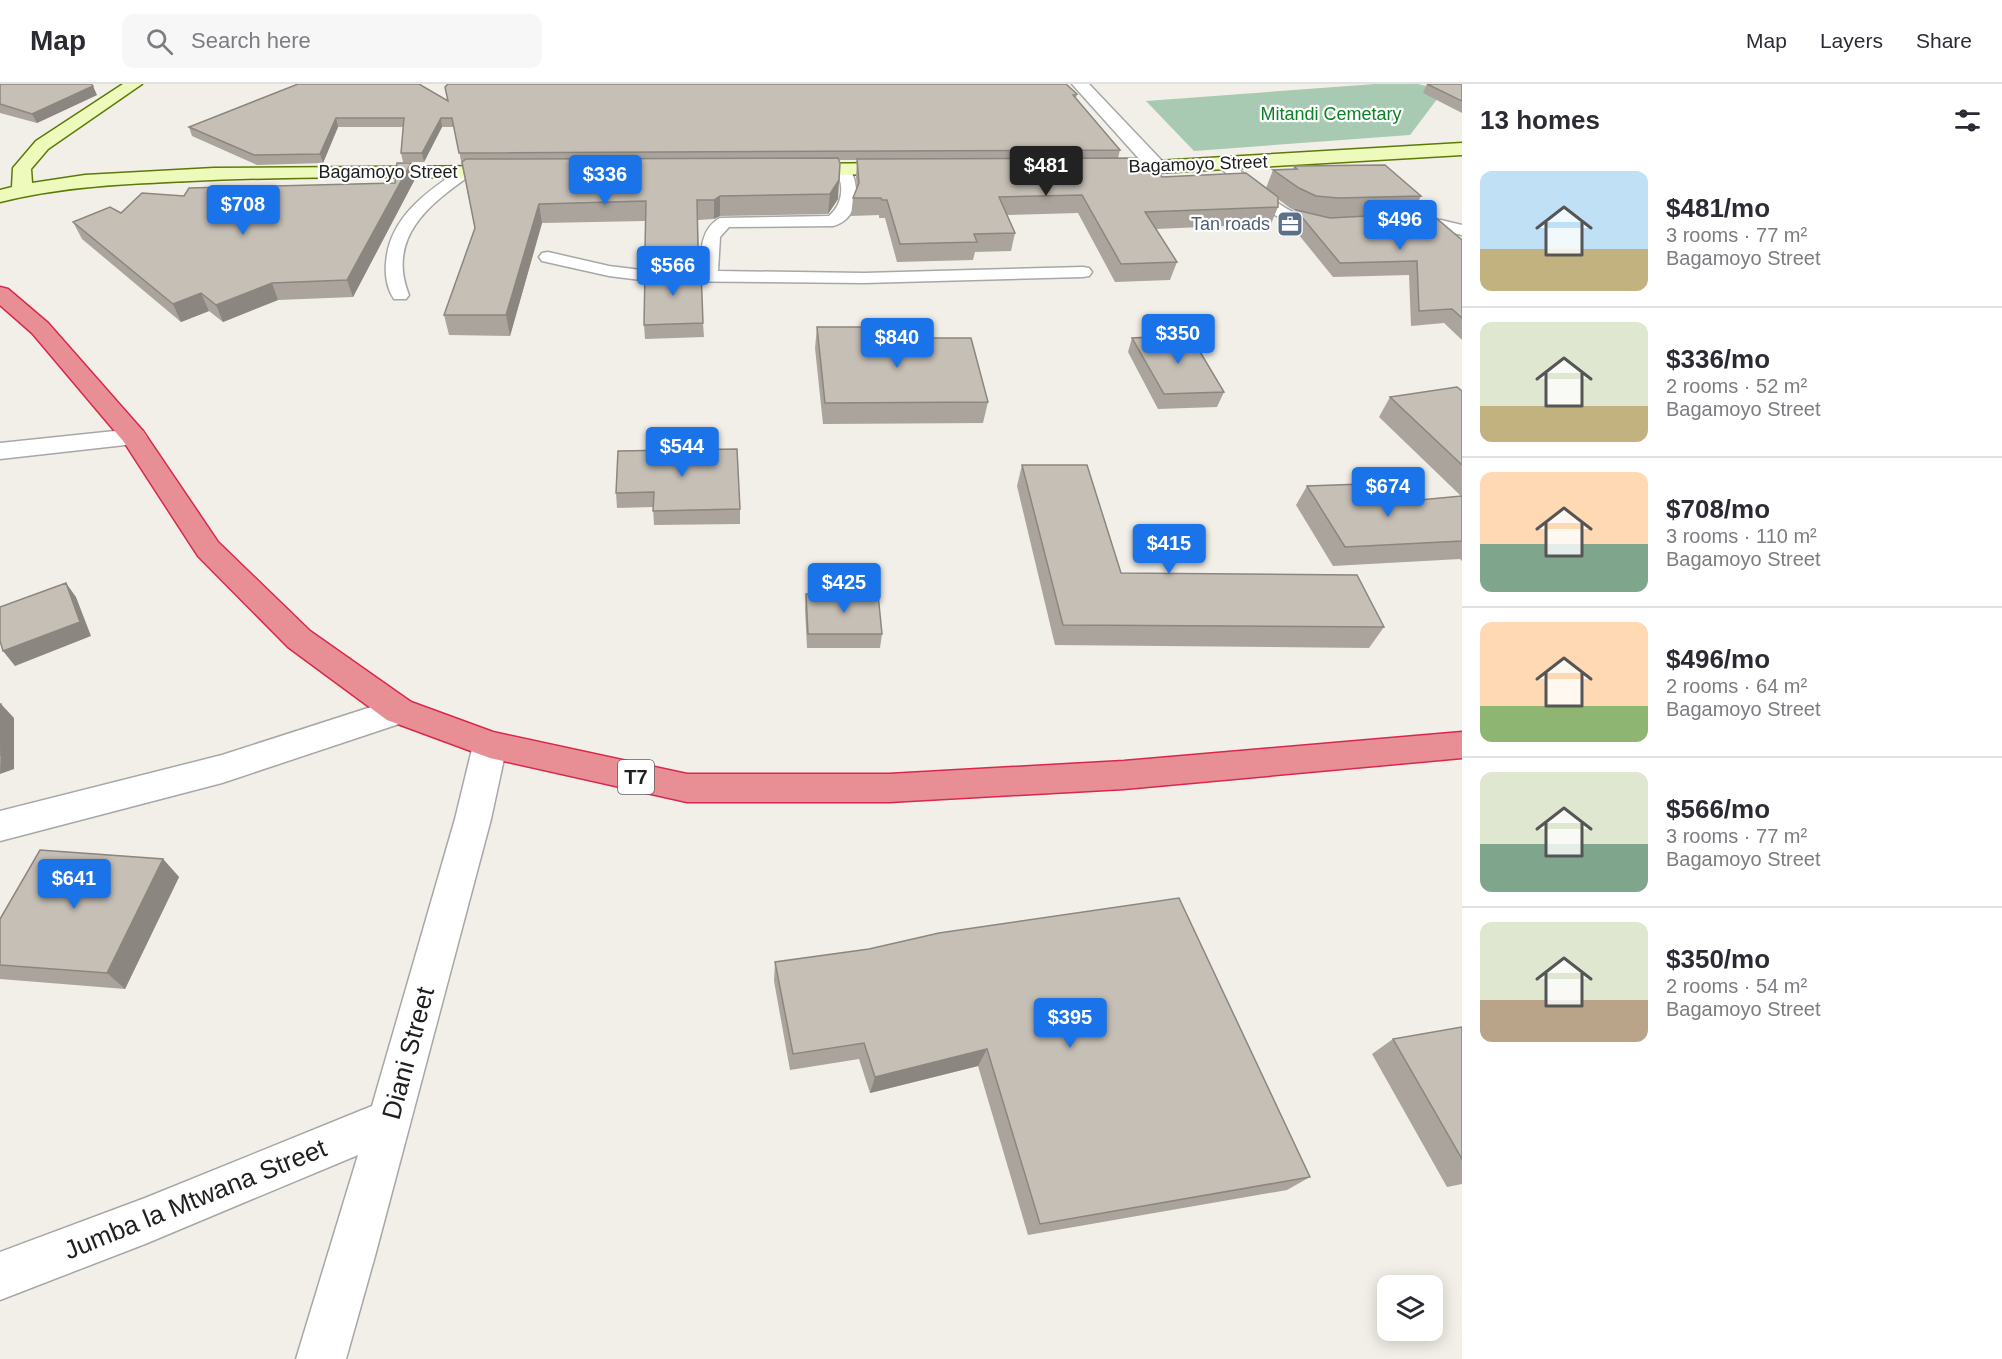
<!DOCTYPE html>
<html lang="en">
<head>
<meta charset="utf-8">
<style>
	body { margin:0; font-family:Arial,sans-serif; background:#f7f7f7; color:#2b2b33; height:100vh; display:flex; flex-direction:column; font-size:22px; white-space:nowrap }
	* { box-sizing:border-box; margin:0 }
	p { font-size:20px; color:#7c7c81 }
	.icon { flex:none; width:33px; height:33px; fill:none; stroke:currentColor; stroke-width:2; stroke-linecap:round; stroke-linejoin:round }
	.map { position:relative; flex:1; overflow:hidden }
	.details { display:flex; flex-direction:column; background:#fff; width:540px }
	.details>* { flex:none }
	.controls { position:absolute; left:1377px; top:1191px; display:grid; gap:12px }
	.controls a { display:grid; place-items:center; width:66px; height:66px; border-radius:12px; background:#fff; box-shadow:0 3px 15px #0003; font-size:30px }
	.price { position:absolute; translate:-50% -51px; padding:0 14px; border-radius:6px; background:#1a73e8; color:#fff; font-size:20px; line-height:39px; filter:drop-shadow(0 2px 3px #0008) }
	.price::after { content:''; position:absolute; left:50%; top:36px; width:18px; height:14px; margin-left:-9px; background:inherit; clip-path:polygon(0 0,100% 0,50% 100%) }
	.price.active { background:#222; color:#fff }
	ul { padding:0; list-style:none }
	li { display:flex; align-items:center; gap:18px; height:150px; padding:0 18px }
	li+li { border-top:2px solid #e1e1e2 }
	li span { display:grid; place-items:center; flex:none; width:168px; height:120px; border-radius:12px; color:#555 }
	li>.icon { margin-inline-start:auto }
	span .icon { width:72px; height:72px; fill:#fffc; stroke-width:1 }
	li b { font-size:26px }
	h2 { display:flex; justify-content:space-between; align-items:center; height:72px; padding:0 18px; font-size:26px }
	header { display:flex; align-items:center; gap:36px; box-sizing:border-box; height:84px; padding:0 30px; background:#fff; border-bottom:2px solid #e1e1e2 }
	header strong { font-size:28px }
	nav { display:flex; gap:33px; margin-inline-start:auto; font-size:21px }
	.search { width:420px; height:54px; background:#f7f7f7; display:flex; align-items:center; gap:15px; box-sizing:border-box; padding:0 21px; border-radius:12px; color:#7c7c81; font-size:22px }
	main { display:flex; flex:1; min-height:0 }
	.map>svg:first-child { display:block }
	.cemetery { fill:#a8cab2 }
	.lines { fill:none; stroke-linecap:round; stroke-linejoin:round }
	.lane-casing { stroke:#a7a7a7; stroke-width:3 }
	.street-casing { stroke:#a7a7a7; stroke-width:3 }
	.secondary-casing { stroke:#5d7a05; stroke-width:3 }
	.highway-casing { stroke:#db274d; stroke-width:3 }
	.lane { fill:#fff; fill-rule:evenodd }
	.street { fill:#fff; fill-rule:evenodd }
	.secondary { fill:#eefabc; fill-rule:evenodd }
	.highway { fill:#e78f94; fill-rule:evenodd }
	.wall { fill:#aaa49d }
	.shaded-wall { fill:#8b867f }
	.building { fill:#c6bfb6; stroke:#8b867f; stroke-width:1.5 }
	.labels { text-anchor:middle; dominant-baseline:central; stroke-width:4.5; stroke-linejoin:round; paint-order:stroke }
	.far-park-label { font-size:18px; fill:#0c8125; stroke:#fff }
	.far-street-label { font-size:18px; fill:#202020; stroke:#fff }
	.far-service-label { font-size:18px; fill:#4e5e75; stroke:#fff; text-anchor:end }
	.shield { fill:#fff; stroke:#636363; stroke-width:1.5 }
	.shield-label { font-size:20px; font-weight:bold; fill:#202020 }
	.near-street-label { font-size:26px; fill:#202020; stroke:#fff }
</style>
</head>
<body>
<header>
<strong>Map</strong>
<div class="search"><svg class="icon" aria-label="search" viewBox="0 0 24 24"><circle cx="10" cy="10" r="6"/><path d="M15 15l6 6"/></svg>Search here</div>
<nav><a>Map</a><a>Layers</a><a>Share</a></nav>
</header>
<main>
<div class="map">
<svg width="1462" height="1275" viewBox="0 0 1462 1275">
	<rect width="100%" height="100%" fill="#f1efe7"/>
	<path class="cemetery" d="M 1375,0 L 1418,0 L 1444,6 L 1410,51 L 1194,67 L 1146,17 Z"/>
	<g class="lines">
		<g class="lane-casing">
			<path id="lane" d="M 1225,75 L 1230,77 C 1253,98 1276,124 1307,134 C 1316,136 1326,135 1335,137 L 1337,141 C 1333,147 1328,146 1321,146 C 1278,144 1248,111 1220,83 L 1217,80 L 1220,77 Z
				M 843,80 L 848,82 C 861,100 860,135 833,142 L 729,143 L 720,153 L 718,187 L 864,189 L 1083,183 L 1089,184 L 1092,188 L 1089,192 L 1083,193 L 864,199 L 649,197 L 609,192 L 542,177 L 539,173 L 542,169 L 548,168 L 609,182 L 649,187 L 701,187 C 701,167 700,145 720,134 L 829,132 C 843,120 845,101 835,85 Z
				M 466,83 L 471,85 L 474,88 L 471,91 C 429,120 386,154 409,211 L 406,215 L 394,215 C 387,205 385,191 386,179 C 389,134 426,108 461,85 Z
				M 1409,134 L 1441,136 L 1462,141 L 1462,151 L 1441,146 L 1403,143 L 1401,139 Z"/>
		</g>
		<g class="street-casing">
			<path id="street" d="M 1072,0 L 1089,0 L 1164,79 L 1166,83 L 1164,87 L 1150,87 Z
				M 134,345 L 143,347 L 147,353 L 143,359 L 0,375 L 0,359 Z
				M 399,614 L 411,618 L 415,627 L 411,636 L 222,699 L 0,757 L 0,727 L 222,671 Z
				M 490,648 L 502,651 L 507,661 L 491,735 L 375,1172 L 346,1275 L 296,1275 L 358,1071 L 145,1160 L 0,1216 L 0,1168 L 145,1114 L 372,1022 L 455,735 L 473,661 L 478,651 Z"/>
		</g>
		<g class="secondary-casing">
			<path id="secondary" d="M 123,0 L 142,0 L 48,65 L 31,85 L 32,99 L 85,91 L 214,84 L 509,82 L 516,84 L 518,88 L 516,92 L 509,94 C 403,93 296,92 190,97 C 126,100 63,102 0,118 L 0,106 L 12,103 L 13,84 L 36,57 Z
				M 1462,59 L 1462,71 L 1157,89 L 1101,90 L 1094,88 L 1092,84 L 1094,80 L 1101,78 L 1157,77 Z
				M 902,79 L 909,81 L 911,85 L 909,89 L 795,92 L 788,90 L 786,86 L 788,82 L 795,80 Z"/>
		</g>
		<g class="highway-casing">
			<path id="highway" d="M 0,203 L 8,205 L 48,239 L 143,347 L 218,458 L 310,547 L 411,618 L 493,648 L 687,690 L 889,690 L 1124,677 L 1462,648 L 1462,674 L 1124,705 L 889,718 L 687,718 L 490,674 L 387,636 L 288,563 L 198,472 L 124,358 L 32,249 L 0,221 Z"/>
		</g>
		<use href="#lane" class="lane"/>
		<use href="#street" class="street"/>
		<use href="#secondary" class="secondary"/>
		<use href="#highway" class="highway"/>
	</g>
	<path class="wall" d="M 0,0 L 97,11 L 37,39 L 0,29 Z
		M 1427,0 L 1462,0 L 1462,29 L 1423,9 Z
		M 1077,10 L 1076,14 L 1120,66 L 1118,74 L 1145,84 L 1162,93 L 1266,104 L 1273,86 L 1293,86 L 1294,82 L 1421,112 L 1411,132 L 1402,132 L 1462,156 L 1462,256 L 1444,239 L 1411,242 L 1409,191 L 1333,193 L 1290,140 L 1296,127 L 1290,124 L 1278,115 L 1278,123 L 1271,140 L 1156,145 L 1177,178 L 1170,196 L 1115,198 L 1078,129 L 1007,131 L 1015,149 L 1011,167 L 975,168 L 973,176 L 897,178 L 885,134 L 879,134 L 879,131 L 851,132 L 853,114 L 857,105 L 856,93 L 857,76 L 839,76 L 838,115 L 828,130 L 720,132 L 714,135 L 698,136 L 699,185 L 646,184 L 645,164 L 645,137 L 542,139 L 510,252 L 449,251 L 444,231 L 475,144 L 454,43 L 442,43 L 424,78 L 403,78 L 401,69 L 403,43 L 338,43 L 323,79 L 257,81 L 192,52 L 189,43 L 448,17 Z
		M 415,95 L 353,213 L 278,216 L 223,238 L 209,227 L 181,238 L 82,155 L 73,138 L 121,129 L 184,112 L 395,99 Z
		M 703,239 L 704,253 L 645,255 L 644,241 Z
		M 817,243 L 868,254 L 988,318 L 983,339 L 823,340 L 815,264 Z
		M 1132,254 L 1224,308 L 1217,323 L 1158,325 L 1128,268 Z
		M 1462,307 L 1462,477 L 1460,475 L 1333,482 L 1296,421 L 1307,402 L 1376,420 L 1461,412 L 1379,333 L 1390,313 Z
		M 618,367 L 740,425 L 740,440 L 654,441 L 653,423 L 617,424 L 616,409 Z
		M 1022,381 L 1121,489 L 1384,543 L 1369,564 L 1055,561 L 1017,402 Z
		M 806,510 L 882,550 L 880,564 L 807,564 L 805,525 Z
		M 163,775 L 179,793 L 125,905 L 0,895 L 0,835 Z
		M 775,878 L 1310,1093 L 1287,1106 L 1028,1151 L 978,982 L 870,1009 L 859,975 L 790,986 L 774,897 Z
		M 1462,943 L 1462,1100 L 1447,1103 L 1372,970 L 1393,955 Z"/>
	<path class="shaded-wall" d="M 93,2 L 97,11 L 37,39 L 32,30 Z
		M 336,34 L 338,43 L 323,79 L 320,70 Z
		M 441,34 L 442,43 L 424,78 L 422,69 Z
		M 411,79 L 415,95 L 353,213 L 347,196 Z
		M 839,96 L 838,115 L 828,130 L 830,110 Z
		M 720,112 L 720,132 L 714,135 L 714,116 Z
		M 539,120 L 542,139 L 510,252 L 506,231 Z
		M 272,199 L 278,216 L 223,238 L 216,221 Z
		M 201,209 L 209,227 L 181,238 L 173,220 Z
		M 66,499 L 76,513 L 91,552 L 15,582 L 3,567 Z
		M 1,620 L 14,634 L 14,685 L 0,690 Z
		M 163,775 L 179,793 L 125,905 L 107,889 Z
		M 987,965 L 978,982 L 870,1009 L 875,993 Z"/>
	<path class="building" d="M 0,0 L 91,0 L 93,2 L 32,30 L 0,20 Z
		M 298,0 L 419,0 L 448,17 L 445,3 L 448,0 L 1066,0 L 1077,10 L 1073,11 L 1120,66 L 459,69 L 452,34 L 441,34 L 422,69 L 401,69 L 404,34 L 336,34 L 320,70 L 254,71 L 189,43 Z
		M 1427,0 L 1462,0 L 1462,17 Z
		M 838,74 L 840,79 L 839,96 L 830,110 L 720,112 L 714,116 L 697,116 L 698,165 L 645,164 L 646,117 L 539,120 L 506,231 L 444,231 L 475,144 L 462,78 L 466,75 Z
		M 1136,74 L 1145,84 L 1155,84 L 1162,93 L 1246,89 L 1278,113 L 1278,123 L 1145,128 L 1177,178 L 1121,180 L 1082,111 L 999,113 L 1015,149 L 974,150 L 977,158 L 900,160 L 887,116 L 882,116 L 881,114 L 853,114 L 859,99 L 857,75 Z
		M 397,79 L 411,79 L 347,196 L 272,199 L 216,221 L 201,209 L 173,220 L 73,138 L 110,123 L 121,129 L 142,109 L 184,112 L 189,104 L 395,99 Z
		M 1385,81 L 1421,112 L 1338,114 L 1316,112 L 1299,104 L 1273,86 L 1297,85 L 1294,82 Z
		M 1296,126 L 1330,134 L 1385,131 L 1436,134 L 1462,156 L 1462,234 L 1452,225 L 1419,227 L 1417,177 L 1340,179 Z
		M 645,185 L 701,186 L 703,239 L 644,241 Z
		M 817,243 L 866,243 L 868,254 L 971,254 L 988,318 L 825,319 Z
		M 1190,251 L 1224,308 L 1164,310 L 1132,254 Z
		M 1457,303 L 1462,307 L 1462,381 L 1390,313 Z
		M 737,365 L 740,425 L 653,427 L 654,408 L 616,409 L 618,367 Z
		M 1022,381 L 1087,381 L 1121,489 L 1357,491 L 1384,543 L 1063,541 Z
		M 1362,400 L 1376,420 L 1462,412 L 1462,457 L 1345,463 L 1307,402 Z
		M 66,499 L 80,538 L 3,567 L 0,557 L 0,523 Z
		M 806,510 L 878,510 L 882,550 L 808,550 Z
		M 0,620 L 1,620 L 0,672 Z
		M 40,766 L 163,775 L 107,889 L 0,881 L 0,835 Z
		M 1179,814 L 1310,1093 L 1040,1140 L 987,965 L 875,993 L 864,959 L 793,970 L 775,878 L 869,865 L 939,849 Z
		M 1462,943 L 1462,1075 L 1393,955 Z"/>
	<defs>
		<g id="office-square" transform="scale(1.35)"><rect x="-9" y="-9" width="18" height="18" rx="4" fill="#5c6f8a" stroke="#fff"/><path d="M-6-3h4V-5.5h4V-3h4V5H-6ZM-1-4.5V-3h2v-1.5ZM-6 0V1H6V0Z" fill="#fff"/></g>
	</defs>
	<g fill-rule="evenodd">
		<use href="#office-square" x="1290" y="140"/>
	</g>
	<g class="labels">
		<g class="far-park-label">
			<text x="1331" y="30">Mitandi Cemetary</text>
		</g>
		<g class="far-street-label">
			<text transform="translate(1198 80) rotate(-2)">Bagamoyo Street</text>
			<text x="388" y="88">Bagamoyo Street</text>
		</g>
		<g class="far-service-label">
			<text x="1270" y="140">Tan roads</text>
		</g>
		<rect class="shield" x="618" y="676" width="36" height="34" rx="4.5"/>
		<g class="shield-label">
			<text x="636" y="693">T7</text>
		</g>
		<g class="near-street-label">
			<text transform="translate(408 969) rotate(-75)">Diani Street</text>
			<text transform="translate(195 1115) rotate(-22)">Jumba la Mtwana Street</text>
		</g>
	</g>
</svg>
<div class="controls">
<a><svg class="icon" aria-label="layers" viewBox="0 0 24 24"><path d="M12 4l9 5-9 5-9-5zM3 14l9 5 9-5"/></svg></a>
</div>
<b class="price active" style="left:1046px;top:113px">$481</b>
<b class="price" style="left:605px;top:122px">$336</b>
<b class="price" style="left:243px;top:152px">$708</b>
<b class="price" style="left:1400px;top:167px">$496</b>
<b class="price" style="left:673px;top:213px">$566</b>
<b class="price" style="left:1178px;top:281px">$350</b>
<b class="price" style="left:897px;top:285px">$840</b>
<b class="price" style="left:682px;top:394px">$544</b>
<b class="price" style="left:1388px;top:434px">$674</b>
<b class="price" style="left:1169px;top:491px">$415</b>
<b class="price" style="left:844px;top:530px">$425</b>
<b class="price" style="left:74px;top:826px">$641</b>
<b class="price" style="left:1070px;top:965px">$395</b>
</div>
<section class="details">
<h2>13 homes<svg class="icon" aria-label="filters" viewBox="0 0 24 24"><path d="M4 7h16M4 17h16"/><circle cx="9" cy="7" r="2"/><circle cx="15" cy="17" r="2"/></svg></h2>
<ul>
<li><span style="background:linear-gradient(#bfe0f5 65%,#c2b280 0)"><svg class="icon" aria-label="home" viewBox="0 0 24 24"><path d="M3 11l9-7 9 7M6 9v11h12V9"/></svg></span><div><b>$481/mo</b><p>3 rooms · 77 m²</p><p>Bagamoyo Street</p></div></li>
<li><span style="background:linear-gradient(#dfe7d0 70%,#c2b280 0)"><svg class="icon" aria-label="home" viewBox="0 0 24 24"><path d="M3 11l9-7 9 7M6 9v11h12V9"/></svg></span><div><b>$336/mo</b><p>2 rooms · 52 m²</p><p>Bagamoyo Street</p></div></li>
<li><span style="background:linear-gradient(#ffd9b3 60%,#7fa58c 0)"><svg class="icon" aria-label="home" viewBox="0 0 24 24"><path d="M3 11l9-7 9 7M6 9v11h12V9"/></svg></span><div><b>$708/mo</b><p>3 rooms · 110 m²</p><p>Bagamoyo Street</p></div></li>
<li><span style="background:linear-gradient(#ffd9b3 70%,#8fb573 0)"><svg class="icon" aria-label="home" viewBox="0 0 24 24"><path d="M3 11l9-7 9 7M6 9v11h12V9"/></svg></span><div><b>$496/mo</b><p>2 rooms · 64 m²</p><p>Bagamoyo Street</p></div></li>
<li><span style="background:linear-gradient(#dfe7d0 60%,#7fa58c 0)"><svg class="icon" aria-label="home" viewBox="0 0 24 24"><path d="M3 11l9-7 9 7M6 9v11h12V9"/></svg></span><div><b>$566/mo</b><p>3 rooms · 77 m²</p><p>Bagamoyo Street</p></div></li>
<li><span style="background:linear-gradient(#dfe7d0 65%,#b9a48a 0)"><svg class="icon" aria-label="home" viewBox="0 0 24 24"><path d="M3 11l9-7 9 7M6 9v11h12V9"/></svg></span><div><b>$350/mo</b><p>2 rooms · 54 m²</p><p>Bagamoyo Street</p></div></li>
</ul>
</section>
</main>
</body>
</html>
